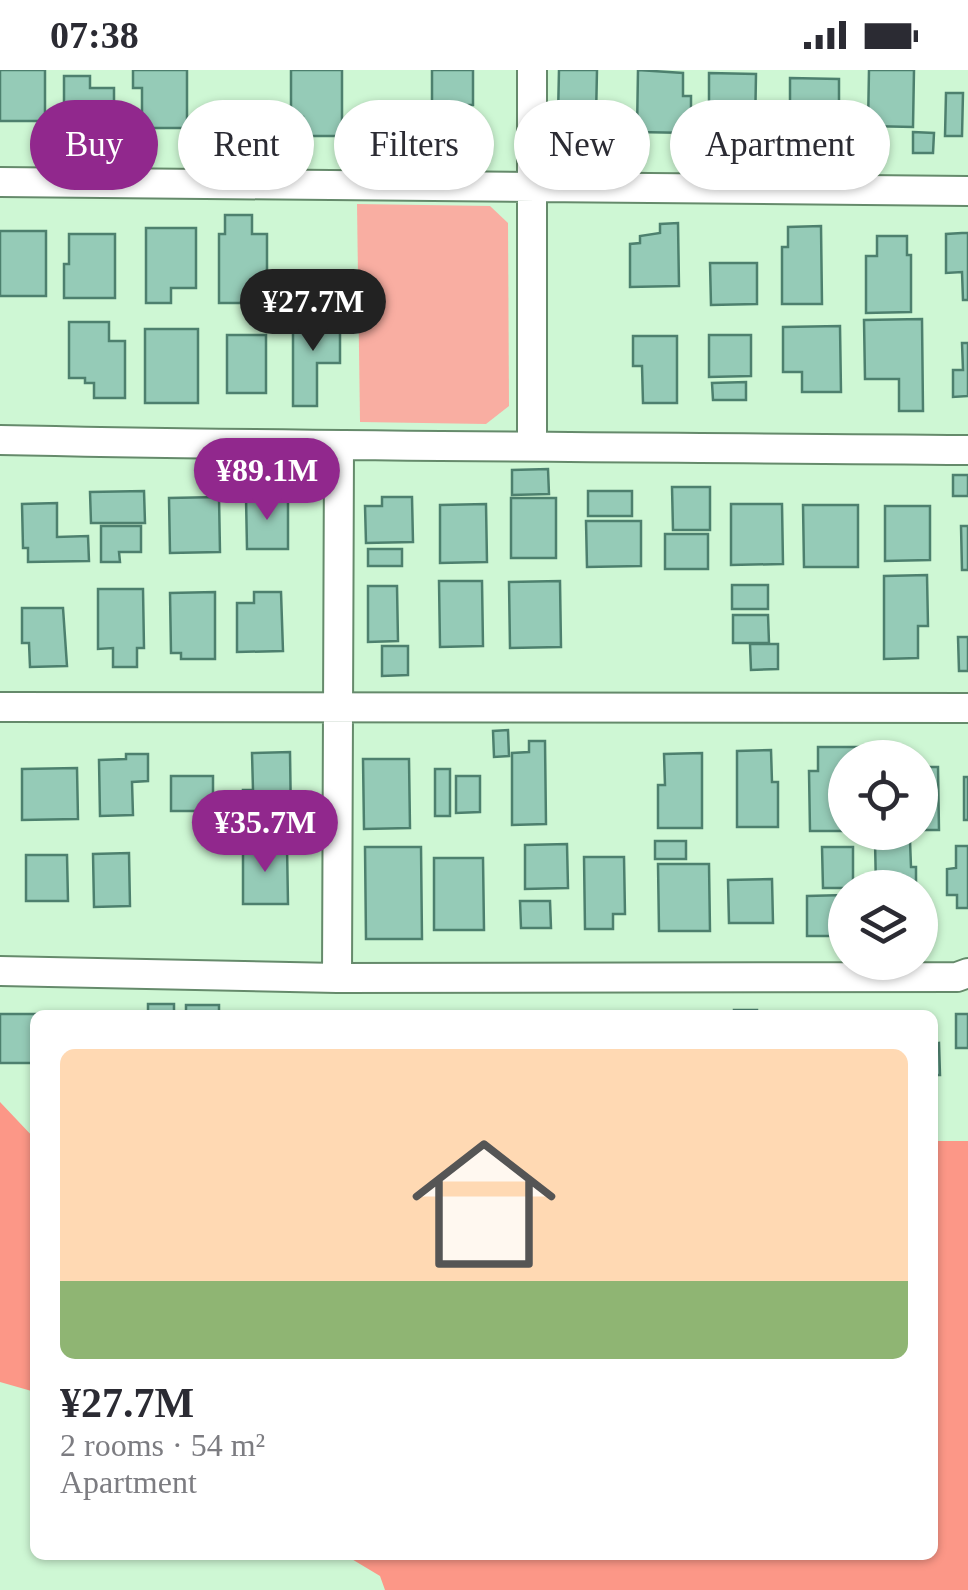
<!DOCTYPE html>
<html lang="en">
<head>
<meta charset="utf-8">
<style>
	body { margin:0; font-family:"Times New Roman",serif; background:#f7f7f7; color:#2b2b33; height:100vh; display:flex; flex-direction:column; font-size:38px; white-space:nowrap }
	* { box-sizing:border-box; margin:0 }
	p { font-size:32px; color:#7c7c81 }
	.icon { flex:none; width:55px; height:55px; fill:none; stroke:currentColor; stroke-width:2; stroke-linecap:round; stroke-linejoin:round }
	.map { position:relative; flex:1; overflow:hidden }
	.side { position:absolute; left:30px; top:940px; width:908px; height:550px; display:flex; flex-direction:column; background:#fff; border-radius:15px; box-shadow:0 2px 8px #0004 }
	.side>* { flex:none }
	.guide { position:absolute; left:30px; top:30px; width:910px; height:90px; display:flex; gap:20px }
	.controls { position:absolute; left:828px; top:670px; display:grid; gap:20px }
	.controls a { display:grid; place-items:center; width:110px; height:110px; border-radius:50%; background:#fff; box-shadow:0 2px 8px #0004; font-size:50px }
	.price { position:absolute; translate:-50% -85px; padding:0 22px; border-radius:35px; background:#91288d; color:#fff; font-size:32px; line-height:65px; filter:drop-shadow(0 2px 5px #0008) }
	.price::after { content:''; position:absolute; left:50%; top:60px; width:30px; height:22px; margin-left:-15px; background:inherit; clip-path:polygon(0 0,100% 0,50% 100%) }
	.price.active { background:#222; color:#fff }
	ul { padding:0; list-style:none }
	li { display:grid; align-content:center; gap:20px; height:530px; padding:0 30px }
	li+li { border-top:2px solid #e1e1e2 }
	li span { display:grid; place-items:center; height:310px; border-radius:15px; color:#555 }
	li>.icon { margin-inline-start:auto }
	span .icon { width:180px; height:180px; fill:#fffc; stroke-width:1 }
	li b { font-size:42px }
	.pill { padding:0 35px; border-radius:45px; background:#fff; box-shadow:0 2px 8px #0004; font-size:35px; line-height:90px }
	.pill.active { background:#91288d; color:#fff }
	.status { display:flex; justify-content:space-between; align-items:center; height:70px; padding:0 50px; background:#fff; direction:ltr }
	.status svg { height:28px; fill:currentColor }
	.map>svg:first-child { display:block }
	.green { fill:#f9aea2 }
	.forest { fill:#fc9787 }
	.building { fill:#95cbb7; stroke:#4d806e; stroke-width:2.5 }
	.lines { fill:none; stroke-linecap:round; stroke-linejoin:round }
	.minor-casing { stroke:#658a6b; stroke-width:32 }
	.minor { stroke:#fff; stroke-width:28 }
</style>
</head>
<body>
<div class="status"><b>07:38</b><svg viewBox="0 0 49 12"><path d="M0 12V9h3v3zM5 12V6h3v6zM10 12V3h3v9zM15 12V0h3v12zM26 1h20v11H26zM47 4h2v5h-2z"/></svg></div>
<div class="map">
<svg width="968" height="1520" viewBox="0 0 968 1520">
	<rect width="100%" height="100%" fill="#cef7d4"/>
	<path class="green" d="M 357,134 L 490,136 L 508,153 L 509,336 L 486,354 L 360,352 Z"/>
	<path class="forest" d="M 0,1032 L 35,1069 L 35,1322 L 0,1312 Z
		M 933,1071 L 968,1071 L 968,1520 L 385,1520 L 380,1506 L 345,1485 L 932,1485 Z"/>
	<path class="building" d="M 0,0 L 45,0 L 45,51 L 0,51 Z
		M 133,0 L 187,0 L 187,58 L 142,58 L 142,18 L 133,18 Z
		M 291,0 L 342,0 L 342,66 L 303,66 L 303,47 L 291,47 Z
		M 432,0 L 473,0 L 473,35 L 432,35 Z
		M 559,0 L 597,0 L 596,48 L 558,47 Z
		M 638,0 L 683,3 L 683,26 L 691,26 L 691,63 L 637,62 Z
		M 869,0 L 914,0 L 913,57 L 868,56 Z
		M 709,3 L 756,4 L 755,61 L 713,60 L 714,44 L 709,44 Z
		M 64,6 L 90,6 L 90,18 L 114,18 L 114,60 L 64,60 Z
		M 790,8 L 839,9 L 839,56 L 790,56 Z
		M 946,23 L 963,23 L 962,66 L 945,66 Z
		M 605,51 L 631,51 L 631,82 L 605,82 Z
		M 567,60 L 597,60 L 597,84 L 567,83 Z
		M 913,62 L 934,63 L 933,83 L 913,83 Z
		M 436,63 L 462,63 L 462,84 L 436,84 Z
		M 225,145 L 252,145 L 252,164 L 267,164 L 267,233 L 219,233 L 219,164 L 225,164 Z
		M 678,153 L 679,216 L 630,217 L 630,174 L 640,173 L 640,166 L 660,163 L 660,154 Z
		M 821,156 L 822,234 L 782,234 L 782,177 L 788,177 L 788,157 Z
		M 146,158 L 196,158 L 196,218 L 171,218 L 171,233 L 146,233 Z
		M 0,161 L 46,161 L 46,226 L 0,226 Z
		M 962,163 L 968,163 L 968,230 L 963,230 L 962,202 L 946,203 L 946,164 Z
		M 69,164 L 115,164 L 115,228 L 64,228 L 64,194 L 69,194 Z
		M 877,166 L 907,166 L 907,185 L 911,185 L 911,242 L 866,243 L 866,186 L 877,186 Z
		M 710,193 L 757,193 L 757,234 L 711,235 Z
		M 293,246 L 340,246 L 340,293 L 317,293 L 317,336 L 293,336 Z
		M 922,249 L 923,341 L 899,341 L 899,309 L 865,309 L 864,250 Z
		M 69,252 L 109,252 L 109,271 L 125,271 L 125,328 L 94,328 L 94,313 L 85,313 L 85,308 L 69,308 Z
		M 840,256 L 841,322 L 802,322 L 802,302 L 783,302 L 783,257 Z
		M 145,259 L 198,259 L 198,333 L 145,333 Z
		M 227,265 L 266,265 L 266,323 L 227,323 Z
		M 709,265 L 751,265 L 751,306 L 709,307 Z
		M 633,266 L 677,266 L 677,333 L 643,333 L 642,296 L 633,296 Z
		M 962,273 L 968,273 L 968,326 L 953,327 L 953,300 L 963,300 Z
		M 746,312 L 746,330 L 713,330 L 712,313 Z
		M 548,399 L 549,424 L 512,425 L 512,400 Z
		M 953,405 L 968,405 L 968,426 L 953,426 Z
		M 672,417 L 710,417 L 710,460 L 673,460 Z
		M 144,421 L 145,453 L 91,453 L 90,422 Z
		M 588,421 L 632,421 L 632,446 L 588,446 Z
		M 288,426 L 288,479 L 247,479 L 246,427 Z
		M 219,427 L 220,482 L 170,483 L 169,428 Z
		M 382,427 L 412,427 L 413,472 L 366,473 L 365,436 L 382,436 Z
		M 511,428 L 556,428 L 556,488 L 511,488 Z
		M 57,433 L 57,467 L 88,466 L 89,491 L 28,492 L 28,478 L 23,478 L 22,434 Z
		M 486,434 L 487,492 L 440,493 L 440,435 Z
		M 731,434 L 782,434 L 783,494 L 731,495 Z
		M 803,435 L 858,435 L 858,497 L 804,497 Z
		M 885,436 L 930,436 L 930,490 L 885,491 Z
		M 586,451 L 641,451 L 641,496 L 587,497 Z
		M 101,456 L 141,456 L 141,482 L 119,482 L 120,492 L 101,492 Z
		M 961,456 L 968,456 L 968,500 L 962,500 Z
		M 665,464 L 708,464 L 708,499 L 665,499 Z
		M 368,479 L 402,479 L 402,496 L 368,496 Z
		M 927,505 L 928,556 L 918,556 L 918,588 L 884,589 L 884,506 Z
		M 439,511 L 482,511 L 483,576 L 440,577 Z
		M 560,511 L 561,577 L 510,578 L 509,512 Z
		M 732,515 L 768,515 L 768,539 L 732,539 Z
		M 368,516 L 397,516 L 398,571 L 368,572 Z
		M 98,519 L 143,519 L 144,578 L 137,578 L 137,597 L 113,597 L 113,578 L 98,579 Z
		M 215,522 L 215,589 L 181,589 L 181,583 L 171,583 L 170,523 Z
		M 254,522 L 281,522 L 283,581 L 237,582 L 237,533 L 254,533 Z
		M 22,538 L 63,538 L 67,596 L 30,597 L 29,573 L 22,573 Z
		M 733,545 L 768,545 L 769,573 L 733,573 Z
		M 958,567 L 968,567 L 968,601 L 959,601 Z
		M 750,574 L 778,574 L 778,599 L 751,600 Z
		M 382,576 L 408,576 L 408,605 L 382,606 Z
		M 508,660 L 509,686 L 494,687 L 493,661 Z
		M 529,671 L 545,671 L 546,754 L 512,755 L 512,683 L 529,682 Z
		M 818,677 L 858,677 L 858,688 L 845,688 L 844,761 L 810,761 L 809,701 L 818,701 Z
		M 771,680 L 772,712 L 778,712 L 778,757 L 737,757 L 737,681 Z
		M 290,682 L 291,751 L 244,751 L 243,720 L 253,720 L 252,683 Z
		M 702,683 L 702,758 L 658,758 L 658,715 L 665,715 L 664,684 Z
		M 126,684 L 148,684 L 148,711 L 132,712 L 133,745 L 100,746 L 99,690 L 126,689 Z
		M 363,689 L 409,689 L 410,758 L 364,759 Z
		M 920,697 L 938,697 L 939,760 L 920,760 Z
		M 77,698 L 78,749 L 22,750 L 22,699 Z
		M 435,699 L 450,699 L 450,746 L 435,746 Z
		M 171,706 L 213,706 L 213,737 L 226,737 L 226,760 L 200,760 L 199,741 L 171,741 Z
		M 456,706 L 480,706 L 480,742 L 456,743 Z
		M 964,707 L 968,707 L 968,750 L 964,750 Z
		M 655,771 L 686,771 L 686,789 L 655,789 Z
		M 875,771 L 910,771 L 911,797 L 916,797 L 916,818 L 876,818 Z
		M 567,774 L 568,818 L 525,819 L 525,775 Z
		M 243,776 L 287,776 L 288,834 L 243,834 Z
		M 956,776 L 968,776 L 968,838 L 957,838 L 957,825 L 947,825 L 947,799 L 956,798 Z
		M 365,777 L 421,777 L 422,869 L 366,869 Z
		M 822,777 L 853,777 L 853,818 L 823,818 Z
		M 129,783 L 130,836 L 94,837 L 93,784 Z
		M 26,785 L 67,785 L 68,831 L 26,831 Z
		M 584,787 L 624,787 L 625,844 L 613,844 L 613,859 L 585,859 Z
		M 434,788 L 483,788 L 484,860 L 434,860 Z
		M 658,794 L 709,794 L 710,861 L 659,861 Z
		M 772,809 L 773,853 L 729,853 L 728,810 Z
		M 845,825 L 845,866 L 807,866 L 807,826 Z
		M 520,831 L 550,831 L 551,858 L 521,858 Z
		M 148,934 L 174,934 L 174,945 L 148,945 Z
		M 186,935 L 219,935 L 219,945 L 186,945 Z
		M 734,940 L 757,940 L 757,945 L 734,945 Z
		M 0,944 L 38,944 L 35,945 L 35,993 L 0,993 Z
		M 956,944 L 968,944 L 968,978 L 956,978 Z
		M 939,973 L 940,1005 L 932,1005 L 932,974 Z"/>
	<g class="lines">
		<g class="minor-casing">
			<path id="minor" d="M 0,112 L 968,121
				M 0,370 C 323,377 645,377 968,380
				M 532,375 L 532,0
				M 0,637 L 968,638
				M 0,901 L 337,908 L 957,907 L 968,903
				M 337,908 L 339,378"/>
		</g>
		<use href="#minor" class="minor"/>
	</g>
</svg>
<div class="controls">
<a><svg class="icon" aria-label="locate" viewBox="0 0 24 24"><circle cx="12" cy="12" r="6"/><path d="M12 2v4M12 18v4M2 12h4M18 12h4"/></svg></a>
<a><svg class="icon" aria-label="layers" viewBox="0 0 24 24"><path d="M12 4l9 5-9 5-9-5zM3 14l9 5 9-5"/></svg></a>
</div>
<b class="price active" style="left:313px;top:284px">¥27.7M</b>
<b class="price" style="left:267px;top:453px">¥89.1M</b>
<b class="price" style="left:265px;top:805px">¥35.7M</b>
<div class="guide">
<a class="pill active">Buy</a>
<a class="pill">Rent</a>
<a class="pill">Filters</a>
<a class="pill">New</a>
<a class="pill">Apartment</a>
</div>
<section class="side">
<ul>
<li><span style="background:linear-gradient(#ffd9b3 75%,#8fb573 0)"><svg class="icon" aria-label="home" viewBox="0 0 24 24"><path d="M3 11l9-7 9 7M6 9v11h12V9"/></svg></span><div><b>¥27.7M</b><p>2 rooms · 54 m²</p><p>Apartment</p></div></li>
</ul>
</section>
</div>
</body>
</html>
